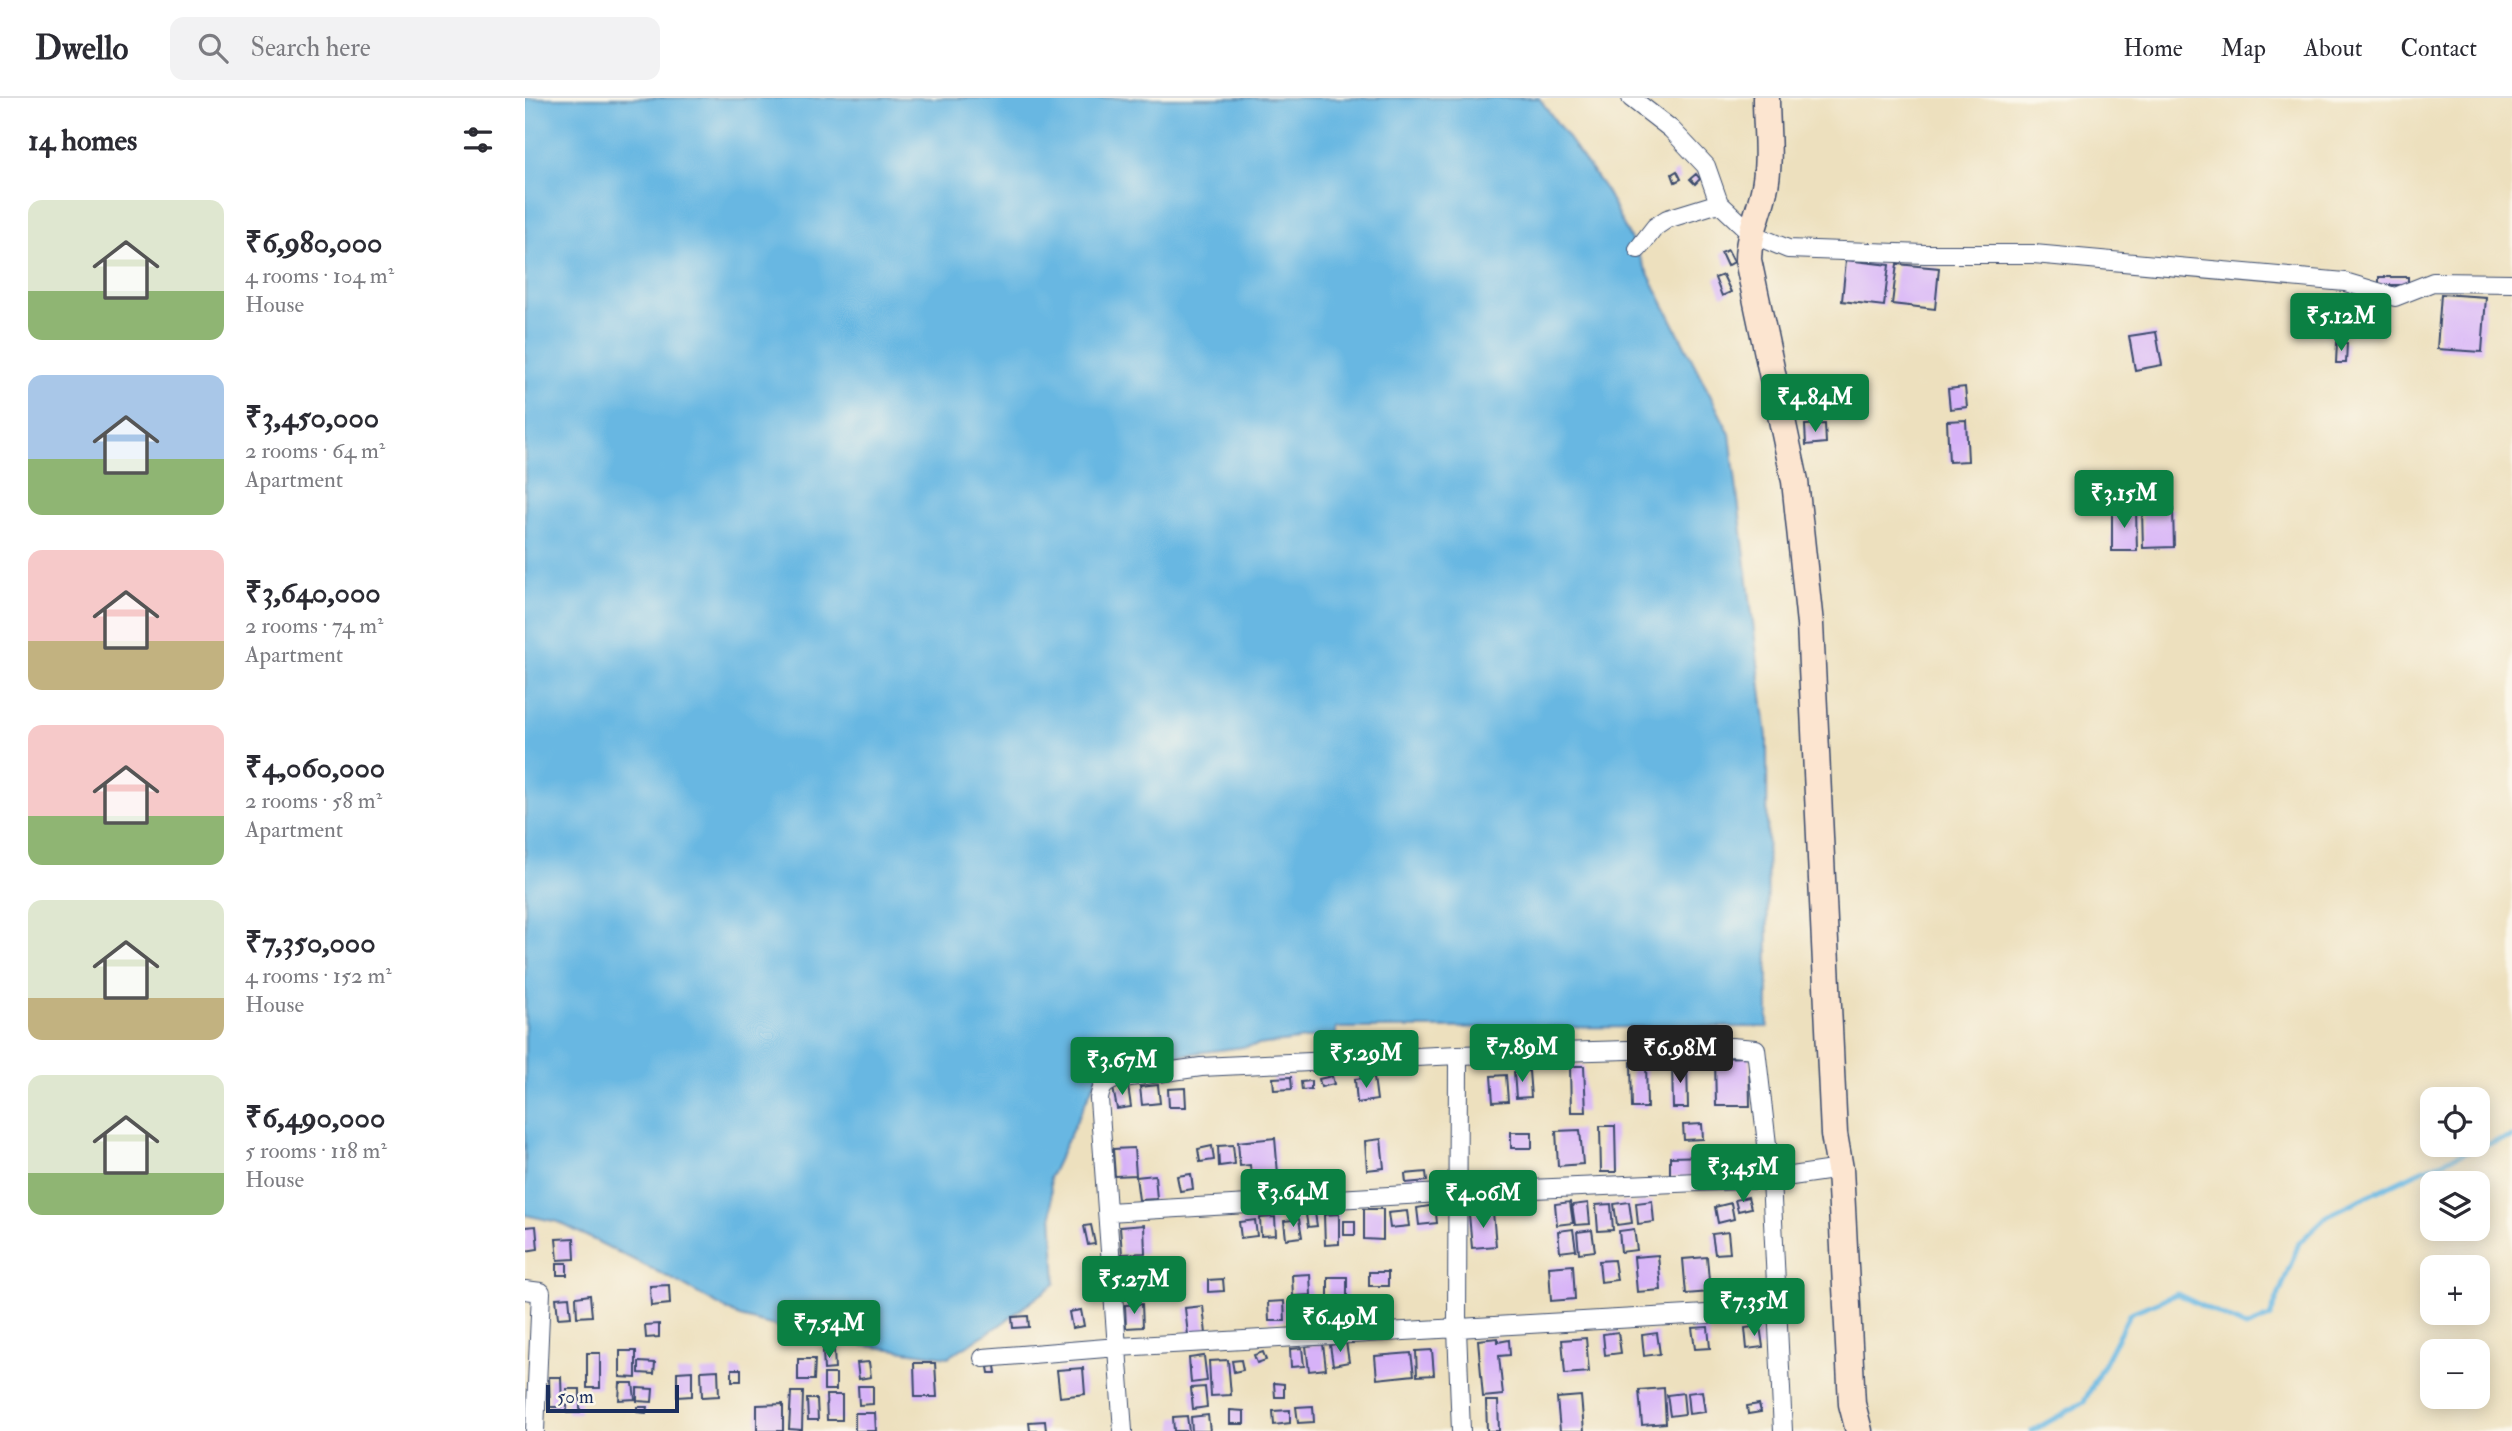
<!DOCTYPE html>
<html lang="en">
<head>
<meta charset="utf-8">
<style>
	body { margin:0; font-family:"IM FELL Double Pica",serif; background:#f2f2f3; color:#2b2b33; height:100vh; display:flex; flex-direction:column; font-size:26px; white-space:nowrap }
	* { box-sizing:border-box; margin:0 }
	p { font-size:23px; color:#7c7c81 }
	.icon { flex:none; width:38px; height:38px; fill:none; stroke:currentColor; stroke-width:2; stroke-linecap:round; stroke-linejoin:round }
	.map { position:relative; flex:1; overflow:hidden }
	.side { display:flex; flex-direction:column; background:#fff; width:525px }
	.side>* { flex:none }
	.fabs { position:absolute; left:1895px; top:989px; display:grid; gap:14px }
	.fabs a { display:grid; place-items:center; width:70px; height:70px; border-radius:14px; background:#fff; box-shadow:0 4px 18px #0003; font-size:35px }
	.scale { position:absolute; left:21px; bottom:18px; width:133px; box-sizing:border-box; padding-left:7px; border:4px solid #1b2f5e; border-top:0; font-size:19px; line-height:24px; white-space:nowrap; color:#1b2f5e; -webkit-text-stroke:5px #fbf7ec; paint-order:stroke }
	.price { position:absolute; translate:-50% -60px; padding:0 16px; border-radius:7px; background:#0b8043; color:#fff; font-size:23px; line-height:46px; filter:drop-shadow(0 2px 4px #0008) }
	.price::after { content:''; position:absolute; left:50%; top:42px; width:21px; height:16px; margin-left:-10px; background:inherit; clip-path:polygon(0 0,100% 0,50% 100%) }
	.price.current { background:#222; color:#fff }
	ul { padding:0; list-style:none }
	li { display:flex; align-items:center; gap:21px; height:175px; padding:0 28px }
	li span { display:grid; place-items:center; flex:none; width:196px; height:140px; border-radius:14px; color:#555 }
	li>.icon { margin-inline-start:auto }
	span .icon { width:84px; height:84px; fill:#fffc; stroke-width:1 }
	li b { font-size:30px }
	h2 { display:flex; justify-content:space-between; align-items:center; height:84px; padding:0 28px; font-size:30px }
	header { display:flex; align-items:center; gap:42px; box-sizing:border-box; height:98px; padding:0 35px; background:#fff; border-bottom:2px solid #e1e1e2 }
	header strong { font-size:33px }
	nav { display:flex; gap:38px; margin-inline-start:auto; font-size:24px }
	.search { width:490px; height:63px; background:#f2f2f3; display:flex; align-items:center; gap:18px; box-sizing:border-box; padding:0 24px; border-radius:14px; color:#7c7c81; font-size:26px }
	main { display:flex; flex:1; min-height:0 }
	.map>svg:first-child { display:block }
	.water { fill:#67b7e2; stroke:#4173a0; stroke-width:2 }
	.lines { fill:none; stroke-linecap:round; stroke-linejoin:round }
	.stream { stroke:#67b7e2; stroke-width:5 }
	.building { fill:#d7b2f8 }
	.street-casing { stroke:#3a4a6c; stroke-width:20 }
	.secondary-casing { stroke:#3a4a6c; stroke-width:29 }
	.street { stroke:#fff; stroke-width:18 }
	.secondary { stroke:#fce5d0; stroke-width:26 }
</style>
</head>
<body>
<header>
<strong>Dwello</strong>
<div class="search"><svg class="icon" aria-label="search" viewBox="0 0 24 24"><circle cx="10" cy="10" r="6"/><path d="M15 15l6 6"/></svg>Search here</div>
<nav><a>Home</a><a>Map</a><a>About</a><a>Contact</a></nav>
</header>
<main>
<section class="side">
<h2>14 homes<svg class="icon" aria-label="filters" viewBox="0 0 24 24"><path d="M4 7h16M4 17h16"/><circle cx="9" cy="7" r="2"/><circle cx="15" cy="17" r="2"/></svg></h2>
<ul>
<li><span style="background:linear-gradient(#dfe7d0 65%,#8fb573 0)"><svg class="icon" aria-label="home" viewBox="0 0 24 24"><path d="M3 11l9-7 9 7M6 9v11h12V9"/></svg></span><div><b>₹6,980,000</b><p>4 rooms · 104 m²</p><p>House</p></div></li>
<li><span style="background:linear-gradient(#a9c7e8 60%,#8fb573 0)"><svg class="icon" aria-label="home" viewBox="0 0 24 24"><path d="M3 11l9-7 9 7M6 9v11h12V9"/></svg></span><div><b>₹3,450,000</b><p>2 rooms · 64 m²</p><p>Apartment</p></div></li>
<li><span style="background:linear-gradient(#f6c9c9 65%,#c2b280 0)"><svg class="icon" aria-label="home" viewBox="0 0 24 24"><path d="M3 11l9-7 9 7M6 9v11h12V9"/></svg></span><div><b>₹3,640,000</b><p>2 rooms · 74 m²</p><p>Apartment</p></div></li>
<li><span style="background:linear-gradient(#f6c9c9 65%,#8fb573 0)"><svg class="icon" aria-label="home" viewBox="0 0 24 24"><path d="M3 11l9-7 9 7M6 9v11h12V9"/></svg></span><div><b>₹4,060,000</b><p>2 rooms · 58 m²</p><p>Apartment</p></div></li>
<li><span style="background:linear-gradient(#dfe7d0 70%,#c2b280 0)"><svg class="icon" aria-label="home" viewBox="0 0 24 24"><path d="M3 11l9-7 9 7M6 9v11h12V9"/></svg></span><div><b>₹7,350,000</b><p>4 rooms · 152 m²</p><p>House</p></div></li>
<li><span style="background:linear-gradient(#dfe7d0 70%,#8fb573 0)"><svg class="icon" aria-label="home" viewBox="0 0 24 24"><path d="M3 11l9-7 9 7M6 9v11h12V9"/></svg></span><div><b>₹6,490,000</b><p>5 rooms · 118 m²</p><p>House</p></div></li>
</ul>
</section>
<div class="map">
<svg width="1987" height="1333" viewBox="0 0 1987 1333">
	<rect width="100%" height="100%" fill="#fbf7ec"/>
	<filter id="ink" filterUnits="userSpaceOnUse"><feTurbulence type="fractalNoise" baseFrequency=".0143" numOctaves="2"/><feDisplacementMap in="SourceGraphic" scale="14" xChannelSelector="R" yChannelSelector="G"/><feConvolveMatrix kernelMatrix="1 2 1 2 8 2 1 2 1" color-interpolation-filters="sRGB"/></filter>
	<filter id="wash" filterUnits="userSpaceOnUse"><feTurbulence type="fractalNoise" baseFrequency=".00686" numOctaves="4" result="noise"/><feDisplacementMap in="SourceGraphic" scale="28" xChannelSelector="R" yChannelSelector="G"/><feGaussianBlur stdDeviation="1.57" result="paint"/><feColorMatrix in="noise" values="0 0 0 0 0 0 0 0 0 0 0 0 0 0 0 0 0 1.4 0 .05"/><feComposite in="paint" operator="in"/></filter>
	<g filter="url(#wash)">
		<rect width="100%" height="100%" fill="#ede0be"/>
		<path class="water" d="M 0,0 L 1014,0 L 1081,93 L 1205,336 L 1242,639 L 1243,929 L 811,930 L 811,937 L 578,967 L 525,1079 L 531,1185 L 475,1227 L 423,1259 L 307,1243 L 215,1219 L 145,1180 L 33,1124 L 0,1117 Z"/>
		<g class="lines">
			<path class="stream" d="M 1507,1333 L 1559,1304 L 1605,1215 L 1652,1196 L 1721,1229 L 1745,1219 L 1774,1145 L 1803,1117 L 1899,1071 L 1951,1050 L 1987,1039"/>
		</g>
		<g id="blocks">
			<path class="building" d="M 1152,73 L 1156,81 L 1150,84 L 1147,76 Z
				M 1171,76 L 1175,81 L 1170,86 L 1165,81 Z
				M 1203,152 L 1209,164 L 1202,168 L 1196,155 Z
				M 1321,162 L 1364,167 L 1359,208 L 1317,203 Z
				M 1372,166 L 1414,170 L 1410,211 L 1367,206 Z
				M 1198,177 L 1206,194 L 1197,198 L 1190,180 Z
				M 1854,179 L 1883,179 L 1883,187 L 1854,187 Z
				M 1916,196 L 1961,199 L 1957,254 L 1912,251 Z
				M 1816,200 L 1839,201 L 1837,231 L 1815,230 Z
				M 1631,234 L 1637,267 L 1610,272 L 1604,238 Z
				M 1812,244 L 1822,245 L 1821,265 L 1811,265 Z
				M 1440,289 L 1442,309 L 1425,311 L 1423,291 Z
				M 1441,322 L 1443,363 L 1424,364 L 1422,323 Z
				M 1300,326 L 1301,345 L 1281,347 L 1280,327 Z
				M 1587,411 L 1611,411 L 1612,453 L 1587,453 Z
				M 1648,411 L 1649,449 L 1618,450 L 1617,412 Z
				M 1224,959 L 1225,1008 L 1191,1008 L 1190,960 Z
				M 1121,963 L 1122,1010 L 1107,1010 L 1106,964 Z
				M 1147,964 L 1162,964 L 1163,1010 L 1148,1010 Z
				M 1045,968 L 1059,968 L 1061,1014 L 1046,1014 Z
				M 1004,973 L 1006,999 L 991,1000 L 989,974 Z
				M 981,977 L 983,1003 L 968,1004 L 966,978 Z
				M 807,978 L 809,986 L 796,989 L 794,981 Z
				M 766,979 L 767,991 L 749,992 L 748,980 Z
				M 849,979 L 852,1002 L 832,1005 L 830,981 Z
				M 786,983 L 786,991 L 777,992 L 776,984 Z
				M 633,987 L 635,1005 L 617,1007 L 615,989 Z
				M 603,988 L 606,1009 L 592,1011 L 588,990 Z
				M 660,990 L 661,1009 L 644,1009 L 643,991 Z
				M 1177,1026 L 1178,1041 L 1159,1042 L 1158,1027 Z
				M 1075,1028 L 1090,1028 L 1091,1074 L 1076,1074 Z
				M 1055,1032 L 1058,1066 L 1033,1068 L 1031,1033 Z
				M 986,1034 L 1007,1034 L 1007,1050 L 986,1050 Z
				M 750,1040 L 754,1088 L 740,1090 L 739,1075 L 726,1077 L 725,1067 L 715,1068 L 713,1044 Z
				M 856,1041 L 859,1070 L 842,1072 L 840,1043 Z
				M 708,1047 L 710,1066 L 694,1068 L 693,1048 Z
				M 687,1048 L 689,1062 L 675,1064 L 673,1051 Z
				M 609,1050 L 611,1077 L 590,1078 L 588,1051 Z
				M 1185,1058 L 1185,1078 L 1145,1079 L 1145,1059 Z
				M 901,1074 L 902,1083 L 881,1085 L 880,1076 Z
				M 666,1076 L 668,1091 L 655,1093 L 652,1078 Z
				M 630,1077 L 632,1101 L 614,1102 L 611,1079 Z
				M 803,1077 L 811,1077 L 811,1092 L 803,1092 Z
				M 1223,1099 L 1226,1110 L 1213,1113 L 1210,1102 Z
				M 1127,1103 L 1129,1124 L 1113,1126 L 1111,1105 Z
				M 1045,1104 L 1048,1125 L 1032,1127 L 1030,1106 Z
				M 1104,1104 L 1107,1125 L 1092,1127 L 1089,1106 Z
				M 1063,1105 L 1065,1126 L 1050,1127 L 1047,1107 Z
				M 1206,1105 L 1209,1121 L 1193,1125 L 1190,1109 Z
				M 1086,1106 L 1088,1132 L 1073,1133 L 1071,1107 Z
				M 910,1107 L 912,1125 L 894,1127 L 892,1110 Z
				M 839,1111 L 858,1111 L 858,1142 L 839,1141 Z
				M 882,1113 L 884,1128 L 865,1130 L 863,1115 Z
				M 968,1114 L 971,1148 L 947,1150 L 944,1116 Z
				M 790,1115 L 792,1128 L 783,1129 L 781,1117 Z
				M 814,1116 L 814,1146 L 800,1147 L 799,1117 Z
				M 750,1119 L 751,1137 L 736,1138 L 735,1120 Z
				M 774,1121 L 777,1139 L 761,1141 L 759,1123 Z
				M 730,1122 L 732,1138 L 716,1140 L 714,1124 Z
				M 819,1123 L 830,1123 L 830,1137 L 819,1137 Z
				M 566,1127 L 570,1146 L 563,1147 L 559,1128 Z
				M 619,1127 L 620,1155 L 597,1156 L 595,1129 Z
				M 11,1128 L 13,1151 L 0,1153 L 0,1129 Z
				M 1048,1131 L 1051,1152 L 1035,1154 L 1033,1133 Z
				M 1109,1131 L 1112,1152 L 1096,1154 L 1094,1133 Z
				M 1067,1132 L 1070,1153 L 1054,1155 L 1052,1134 Z
				M 1203,1134 L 1205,1155 L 1190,1156 L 1187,1136 Z
				M 49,1140 L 50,1161 L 33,1162 L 31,1141 Z
				M 1133,1157 L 1136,1192 L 1112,1194 L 1109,1159 Z
				M 1182,1159 L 1185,1194 L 1161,1196 L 1158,1161 Z
				M 1089,1162 L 1092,1182 L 1076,1184 L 1074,1163 Z
				M 32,1165 L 42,1165 L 42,1177 L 32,1177 Z
				M 1048,1167 L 1050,1201 L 1026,1203 L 1024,1169 Z
				M 844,1174 L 863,1174 L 863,1188 L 844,1188 Z
				M 785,1176 L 786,1197 L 768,1198 L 767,1177 Z
				M 803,1179 L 822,1179 L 822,1202 L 803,1202 Z
				M 698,1181 L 699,1193 L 683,1194 L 683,1182 Z
				M 144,1187 L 145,1206 L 126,1208 L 125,1188 Z
				M 65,1197 L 67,1218 L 52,1219 L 51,1199 Z
				M 44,1199 L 46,1219 L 33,1220 L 31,1200 Z
				M 759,1203 L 760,1223 L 744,1223 L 743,1204 Z
				M 617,1206 L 618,1229 L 601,1230 L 600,1207 Z
				M 678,1208 L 681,1236 L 663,1237 L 660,1210 Z
				M 556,1212 L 559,1228 L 547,1230 L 544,1214 Z
				M 503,1218 L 504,1229 L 488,1230 L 487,1219 Z
				M 134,1226 L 134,1239 L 121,1240 L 120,1227 Z
				M 1235,1228 L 1238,1249 L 1222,1251 L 1220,1230 Z
				M 1183,1229 L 1185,1250 L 1170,1251 L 1167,1230 Z
				M 1093,1234 L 1096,1255 L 1080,1257 L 1078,1236 Z
				M 1132,1235 L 1135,1256 L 1119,1258 L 1117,1237 Z
				M 973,1240 L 973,1244 L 984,1242 L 985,1257 L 974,1258 L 978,1297 L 958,1299 L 953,1242 Z
				M 1061,1240 L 1064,1274 L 1040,1276 L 1037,1242 Z
				M 821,1244 L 824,1264 L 808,1267 L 805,1247 Z
				M 798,1246 L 801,1271 L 784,1273 L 781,1248 Z
				M 777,1250 L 779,1268 L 766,1269 L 765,1251 Z
				M 309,1252 L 310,1271 L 299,1272 L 298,1253 Z
				M 907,1252 L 909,1277 L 892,1278 L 891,1253 Z
				M 95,1253 L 111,1253 L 111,1280 L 95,1279 Z
				M 738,1254 L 741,1262 L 732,1265 L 729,1257 Z
				M 62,1255 L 75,1255 L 75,1290 L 62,1290 Z
				M 886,1255 L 889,1277 L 852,1281 L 850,1258 Z
				M 679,1258 L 682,1283 L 666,1285 L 664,1260 Z
				M 273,1261 L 290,1261 L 289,1282 L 273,1282 Z
				M 703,1262 L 706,1297 L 686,1298 L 684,1263 Z
				M 716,1262 L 718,1272 L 709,1274 L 707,1263 Z
				M 114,1264 L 130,1265 L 129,1276 L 114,1275 Z
				M 344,1264 L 346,1279 L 334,1281 L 332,1265 Z
				M 389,1265 L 410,1265 L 412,1299 L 390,1299 Z
				M 470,1268 L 471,1275 L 464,1275 L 463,1269 Z
				M 558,1270 L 560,1296 L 535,1299 L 532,1272 Z
				M 207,1271 L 216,1271 L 216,1283 L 207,1283 Z
				M 193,1272 L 194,1298 L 177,1299 L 176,1273 Z
				M 167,1273 L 167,1298 L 152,1299 L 152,1274 Z
				M 299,1276 L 311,1276 L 311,1292 L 299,1292 Z
				M 24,1279 L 36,1279 L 37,1309 L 25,1309 Z
				M 95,1285 L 108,1285 L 110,1301 L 94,1302 Z
				M 749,1285 L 759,1286 L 759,1299 L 750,1299 Z
				M 333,1288 L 348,1288 L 348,1306 L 334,1307 Z
				M 680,1289 L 682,1309 L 668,1311 L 666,1290 Z
				M 112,1290 L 128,1291 L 127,1304 L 112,1303 Z
				M 1139,1290 L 1141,1325 L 1117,1327 L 1114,1292 Z
				M 42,1291 L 55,1291 L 55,1315 L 42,1315 Z
				M 1177,1293 L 1180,1314 L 1164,1316 L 1162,1295 Z
				M 266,1294 L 278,1294 L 277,1332 L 264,1331 Z
				M 1158,1295 L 1160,1316 L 1145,1318 L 1142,1297 Z
				M 301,1297 L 317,1297 L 317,1322 L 302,1322 Z
				M 1056,1298 L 1059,1333 L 1035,1333 L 1032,1300 Z
				M 282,1301 L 292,1301 L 293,1322 L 283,1322 Z
				M 961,1303 L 973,1303 L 974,1333 L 962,1333 Z
				M 258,1306 L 258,1333 L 232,1333 L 232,1307 Z
				M 1234,1306 L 1236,1314 L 1223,1316 L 1222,1308 Z
				M 788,1308 L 789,1324 L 773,1325 L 771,1309 Z
				M 112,1309 L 122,1309 L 121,1315 L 112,1314 Z
				M 705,1312 L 719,1313 L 719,1326 L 705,1326 Z
				M 765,1312 L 765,1325 L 749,1327 L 748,1313 Z
				M 330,1315 L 350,1315 L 351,1333 L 330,1333 Z
				M 683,1317 L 685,1333 L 667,1333 L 666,1319 Z
				M 662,1318 L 664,1333 L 649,1333 L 648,1319 Z
				M 520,1323 L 521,1333 L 505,1333 L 504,1324 Z"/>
		</g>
	</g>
	<g filter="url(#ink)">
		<use href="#blocks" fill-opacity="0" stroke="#3a4a6c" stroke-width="2"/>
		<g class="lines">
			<g class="street-casing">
				<path id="street" d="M 1106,0 L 1146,31 L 1181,68 L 1194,105 L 1227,136 L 1263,151 L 1400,156 L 1509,156 L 1820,184 L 1870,199 L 1908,184 L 1987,185
					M 1113,151 L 1130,129 L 1142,121 L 1194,105
					M 933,957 L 932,1231 L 936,1333
					M 583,1114 L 934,1094 L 1246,1081 L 1315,1071
					M 0,1192 L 16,1194 L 10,1333
					M 458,1260 L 593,1249 L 1252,1212
					M 598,1333 L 574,1001 C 576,989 579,985 591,981 L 676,969 L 933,957 L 1206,949 L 1231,951 L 1246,1081 L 1258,1333"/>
			</g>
			<g class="secondary-casing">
				<path id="secondary" d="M 1241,0 C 1241,30 1246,63 1239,93 C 1234,116 1223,138 1223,162 L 1270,383 L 1285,526 L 1309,1036 L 1315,1071 L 1327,1306 L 1334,1333"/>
			</g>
			<use href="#street" class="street"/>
			<use href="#secondary" class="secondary"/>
		</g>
	</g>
</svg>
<div class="fabs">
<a><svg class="icon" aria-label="locate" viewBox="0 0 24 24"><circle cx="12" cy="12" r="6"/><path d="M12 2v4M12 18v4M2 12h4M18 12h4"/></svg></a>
<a><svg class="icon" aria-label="layers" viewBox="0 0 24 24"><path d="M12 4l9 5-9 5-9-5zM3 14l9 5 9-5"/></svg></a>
<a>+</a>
<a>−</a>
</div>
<div class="scale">50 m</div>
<b class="price" style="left:1816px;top:255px">₹5.12M</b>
<b class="price" style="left:1290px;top:336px">₹4.84M</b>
<b class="price" style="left:1599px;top:432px">₹3.15M</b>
<b class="price" style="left:997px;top:986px">₹7.89M</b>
<b class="price current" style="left:1155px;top:987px">₹6.98M</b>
<b class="price" style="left:841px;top:992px">₹5.29M</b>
<b class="price" style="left:597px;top:999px">₹3.67M</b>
<b class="price" style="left:1218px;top:1106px">₹3.45M</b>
<b class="price" style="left:768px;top:1131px">₹3.64M</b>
<b class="price" style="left:958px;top:1132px">₹4.06M</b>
<b class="price" style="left:609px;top:1218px">₹5.27M</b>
<b class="price" style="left:1229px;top:1240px">₹7.35M</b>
<b class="price" style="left:815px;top:1256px">₹6.49M</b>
<b class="price" style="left:304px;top:1262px">₹7.54M</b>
</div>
</main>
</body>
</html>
